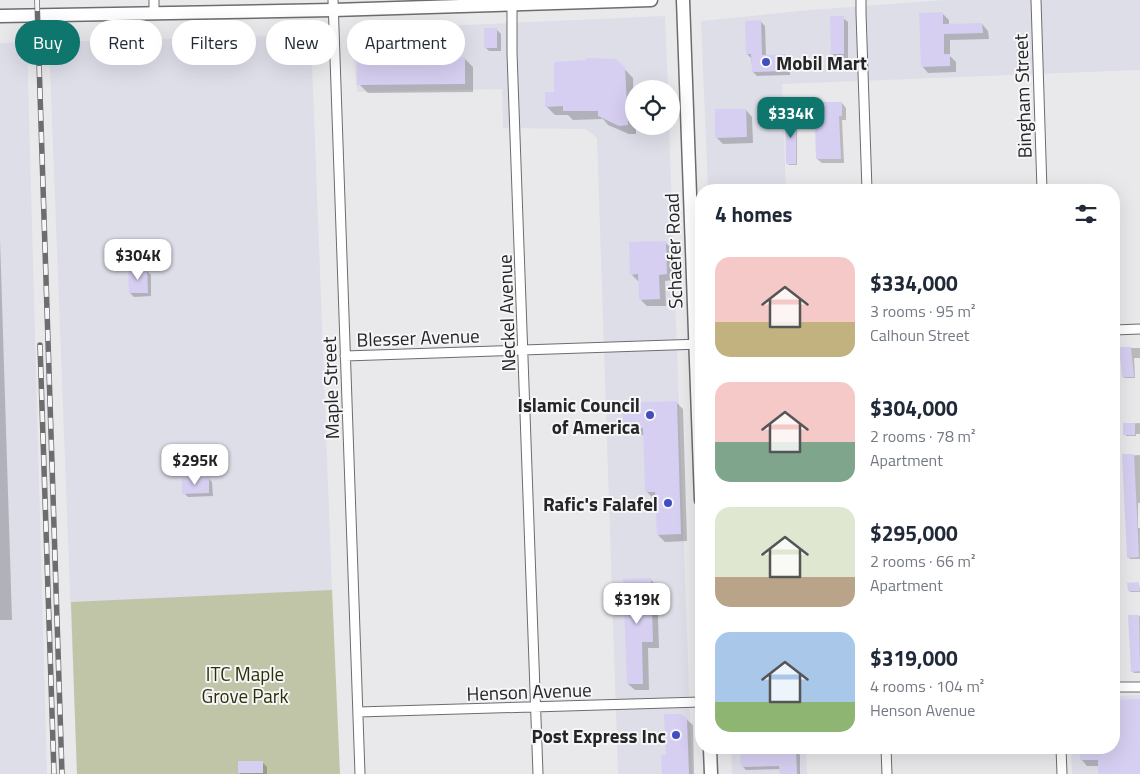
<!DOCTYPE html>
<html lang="en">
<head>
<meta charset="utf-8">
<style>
	body { margin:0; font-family:"Titillium Web",sans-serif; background:#f6f6f7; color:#1f2937; height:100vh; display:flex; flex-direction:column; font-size:19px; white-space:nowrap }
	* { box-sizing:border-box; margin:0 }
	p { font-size:16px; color:#747a83 }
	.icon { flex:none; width:28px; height:28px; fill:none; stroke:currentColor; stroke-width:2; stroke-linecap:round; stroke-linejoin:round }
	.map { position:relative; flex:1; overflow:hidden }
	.panel { position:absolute; left:695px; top:184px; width:425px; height:570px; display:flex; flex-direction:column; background:#fff; border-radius:20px; box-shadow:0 5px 20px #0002 }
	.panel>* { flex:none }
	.banner { position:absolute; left:15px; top:20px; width:475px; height:45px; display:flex; gap:10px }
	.fabs { position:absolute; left:625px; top:80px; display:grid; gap:10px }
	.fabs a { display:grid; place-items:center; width:55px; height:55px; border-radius:50%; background:#fff; box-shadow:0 5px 20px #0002; font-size:25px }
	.price { position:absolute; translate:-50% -42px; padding:0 11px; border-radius:10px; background:#fff; color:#222; font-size:16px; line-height:32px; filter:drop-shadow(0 1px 2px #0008) }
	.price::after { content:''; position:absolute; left:50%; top:30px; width:15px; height:11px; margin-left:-8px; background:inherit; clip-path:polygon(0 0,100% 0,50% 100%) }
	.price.current { background:#0f766e; color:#fff }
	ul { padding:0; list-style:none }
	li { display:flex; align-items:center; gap:15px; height:125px; padding:0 20px }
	li span { display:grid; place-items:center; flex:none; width:140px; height:100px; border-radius:15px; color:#555 }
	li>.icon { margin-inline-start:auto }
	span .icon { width:60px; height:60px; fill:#fffc; stroke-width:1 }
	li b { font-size:21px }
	h2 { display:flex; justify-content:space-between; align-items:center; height:60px; padding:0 20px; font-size:21px }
	.pill { padding:0 18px; border-radius:22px; background:#fff; box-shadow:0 5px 20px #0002; font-size:18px; line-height:45px }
	.pill.current { background:#0f766e; color:#fff }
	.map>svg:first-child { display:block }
	.built { fill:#dddee8 }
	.green { fill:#c1c5a7 }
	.shadow { fill:#0003 }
	.building { fill:#d7cff1 }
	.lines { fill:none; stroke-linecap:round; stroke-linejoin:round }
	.street-casing { stroke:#6c6d6f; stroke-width:11 }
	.secondary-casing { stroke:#6c6d6f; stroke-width:15 }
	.street { stroke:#fff; stroke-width:9 }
	.secondary { stroke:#fff; stroke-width:12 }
	.rail-casing { stroke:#6d6d6f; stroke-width:5.5 }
	.rail { stroke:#f6f6f9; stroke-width:4; stroke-dasharray:11; stroke-linecap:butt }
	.poi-dot { fill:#424dc1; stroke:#f6f6f9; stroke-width:2 }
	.labels { text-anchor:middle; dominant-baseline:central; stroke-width:4; stroke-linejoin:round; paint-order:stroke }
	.poi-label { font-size:19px; font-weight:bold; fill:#252526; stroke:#f6f6f9; text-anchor:end }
	.street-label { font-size:19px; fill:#252526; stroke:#f6f6f9 }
	.park-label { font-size:19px; fill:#2d3004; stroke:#f6f6f9 }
</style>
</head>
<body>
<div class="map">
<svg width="1140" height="774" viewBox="0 0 1140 774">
	<rect width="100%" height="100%" fill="#e9e9ec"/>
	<path class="built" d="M 944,0 L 1140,0 L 1140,70 L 782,84 L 786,190 L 708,190 L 701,21 L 810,10 Z
		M 665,16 L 668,89 L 634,89 L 634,126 L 669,126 L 692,774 L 618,774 L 597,138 L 586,129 L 503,128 L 502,89 L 357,92 L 351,30 Z
		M 311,35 L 339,774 L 77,774 L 49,42 Z
		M 27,42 L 47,774 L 0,774 L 0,43 Z
		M 1140,695 L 1140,774 L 1072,774 L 1071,748 L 1114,748 L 1114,696 Z
		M 731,748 L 806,748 L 807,774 L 732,774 Z"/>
	<path class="green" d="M 332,590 L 340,774 L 77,774 L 71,602 Z"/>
	<path class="shadow" d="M 942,13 L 949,20 L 949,25 L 982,24 L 988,31 L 989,39 L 950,40 L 950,56 L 956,62 L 956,72 L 928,73 L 922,66 Z
		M 843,18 L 848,22 L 848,58 L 836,58 L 832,54 Z
		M 761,22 L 765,26 L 766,56 L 785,55 L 789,60 L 790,75 L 757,76 L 753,72 L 751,58 L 747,54 Z
		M 497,30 L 501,34 L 501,51 L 489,51 L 485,47 Z
		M 464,58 L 473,67 L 473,92 L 368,93 L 359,84 Z
		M 616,60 L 633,78 L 634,126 L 636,126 L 636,134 L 629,134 L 608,125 L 603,119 L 573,120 L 568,115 L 555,115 L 546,106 L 555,93 Z
		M 842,103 L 846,108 L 846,120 L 842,120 L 844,163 L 822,163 L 817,159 L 820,125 Z
		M 746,110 L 752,117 L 753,143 L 723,144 L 716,137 Z
		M 795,115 L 797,117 L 797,165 L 789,165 L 787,163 Z
		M 766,186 L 769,190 L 738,190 L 737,187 Z
		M 824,186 L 843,186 L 847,190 L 824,190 Z
		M 0,238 L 12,620 L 0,620 Z
		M 665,242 L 672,249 L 673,280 L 665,281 L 666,306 L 647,306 L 640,299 L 640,280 L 638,281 L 631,274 Z
		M 146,270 L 151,275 L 151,296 L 134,297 L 130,293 Z
		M 1120,348 L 1140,348 L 1140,358 L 1134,358 L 1135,378 L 1125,378 L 1123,377 Z
		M 676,402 L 683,409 L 687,541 L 665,542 L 658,535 L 657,499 L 654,499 L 647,492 L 645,435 L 631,435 L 624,428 Z
		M 1140,423 L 1140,434 L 1136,434 L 1136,436 L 1126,436 L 1125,434 L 1124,424 Z
		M 1140,455 L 1140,503 L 1138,503 L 1138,528 L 1140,528 L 1140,559 L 1130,559 L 1128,557 L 1124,456 Z
		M 208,478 L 212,482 L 213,496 L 188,497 L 184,493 Z
		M 651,580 L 657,586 L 659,648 L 648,648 L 649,690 L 635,690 L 628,684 Z
		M 1139,583 L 1140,592 L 1131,592 L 1129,591 Z
		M 1140,616 L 1140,673 L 1134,673 L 1132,671 L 1129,617 Z
		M 1114,701 L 1140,701 L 1140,774 L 1099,774 L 1099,766 L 1087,766 L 1081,759 L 1093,751 L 1093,748 L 1114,748 Z
		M 686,719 L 693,725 L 694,774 L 663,774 L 667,756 Z
		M 779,748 L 783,752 L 796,751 L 800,755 L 800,774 L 781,774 L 781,769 L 746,770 L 742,766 L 742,749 Z
		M 262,762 L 267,767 L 267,774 L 241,774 L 239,773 Z"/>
	<path class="building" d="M 943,12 L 943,24 L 982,23 L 983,33 L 944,34 L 944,54 L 950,54 L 950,66 L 921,67 L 919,13 Z
		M 830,16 L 844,16 L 844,54 L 831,54 Z
		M 761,20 L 762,55 L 786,54 L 786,71 L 752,72 L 751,54 L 746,54 L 745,21 Z
		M 484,28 L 497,28 L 497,48 L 484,48 Z
		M 465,57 L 465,84 L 357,85 L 357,58 Z
		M 586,58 L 616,59 L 625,67 L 628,125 L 619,126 L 598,116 L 598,111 L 563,111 L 563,106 L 545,107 L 545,92 L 554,92 L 554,62 L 585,60 Z
		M 819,102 L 842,102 L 842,116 L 839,116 L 841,159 L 816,159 L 815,124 L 819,124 Z
		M 715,109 L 746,109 L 747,137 L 715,138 Z
		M 796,114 L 796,164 L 786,164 L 785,115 Z
		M 666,241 L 667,274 L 659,275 L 660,299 L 639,300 L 638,274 L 630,275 L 629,242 Z
		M 147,269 L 148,293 L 129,293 L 128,270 Z
		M 1119,347 L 1131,347 L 1134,377 L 1122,377 Z
		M 677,401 L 681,534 L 657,535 L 655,492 L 645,492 L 643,428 L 623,429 L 622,403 Z
		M 1123,423 L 1135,423 L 1135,435 L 1123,435 Z
		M 1122,454 L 1134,454 L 1139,557 L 1127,558 Z
		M 209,477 L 209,493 L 182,494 L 182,478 Z
		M 651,578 L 653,642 L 642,642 L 643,684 L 627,684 L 623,579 Z
		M 1139,582 L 1139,591 L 1128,591 L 1127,583 Z
		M 1128,615 L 1139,615 L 1140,671 L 1131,672 Z
		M 1140,699 L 1140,774 L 1098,774 L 1098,760 L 1080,760 L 1080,750 L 1097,750 L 1097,748 L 1114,748 L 1114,700 Z
		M 664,714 L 681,714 L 687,718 L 689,774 L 662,774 L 661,755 L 666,755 Z
		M 740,748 L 779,748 L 779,750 L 796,750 L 797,774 L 780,774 L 779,766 L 741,767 Z
		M 238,761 L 263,761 L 263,773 L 238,773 Z"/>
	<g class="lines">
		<g class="street-casing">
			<path id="street" d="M 154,0 L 154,13
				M 333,0 L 360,774
				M 512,0 L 512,53 L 538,774
				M 861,0 L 861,13 L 867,190
				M 1036,0 L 1042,190
				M 1114,330 L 1140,329
				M 345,356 L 701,344
				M 1114,687 L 1140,687
				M 358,712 L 701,702
				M 886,748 L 887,774
				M 1061,748 L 1062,774"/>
		</g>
		<g class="secondary-casing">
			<path id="secondary" d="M 683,0 L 701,500
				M 0,16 L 333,10 L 651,0
				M 710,748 L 711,774"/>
		</g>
		<use href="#street" class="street"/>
		<use href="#secondary" class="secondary"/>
		<g class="rail-casing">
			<path id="rail" d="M 37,0 L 62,774
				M 40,345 L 54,774"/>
		</g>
		<use href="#rail" class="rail"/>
	</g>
	<g class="poi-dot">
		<circle cx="766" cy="62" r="5"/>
		<circle cx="650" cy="415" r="5"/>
		<circle cx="668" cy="503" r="5"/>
		<circle cx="676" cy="735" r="5"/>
	</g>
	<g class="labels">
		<g class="poi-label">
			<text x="776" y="62" text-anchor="start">Mobil Mart</text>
			<text x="640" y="404">Islamic Council<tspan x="640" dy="22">of America</tspan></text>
			<text x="658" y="503">Rafic's Falafel</text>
			<text x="666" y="735">Post Express Inc</text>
		</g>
		<g class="street-label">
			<text transform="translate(1022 96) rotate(-92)">Bingham Street</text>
			<text transform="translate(673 251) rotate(-92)">Schaefer Road</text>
			<text transform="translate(506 313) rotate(-92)">Neckel Avenue</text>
			<text transform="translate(418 337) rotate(-2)">Blesser Avenue</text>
			<text transform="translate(330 388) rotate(-92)">Maple Street</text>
			<text transform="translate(529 691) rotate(-2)">Henson Avenue</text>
		</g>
		<g class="park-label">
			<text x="245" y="673">ITC Maple<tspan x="245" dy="22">Grove Park</tspan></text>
		</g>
	</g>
</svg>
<div class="fabs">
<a><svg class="icon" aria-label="locate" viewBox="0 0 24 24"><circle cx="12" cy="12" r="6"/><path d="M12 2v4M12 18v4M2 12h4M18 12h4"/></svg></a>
</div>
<b class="price current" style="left:791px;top:139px">$334K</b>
<b class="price" style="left:138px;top:281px">$304K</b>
<b class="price" style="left:195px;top:486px">$295K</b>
<b class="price" style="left:637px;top:625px">$319K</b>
<div class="banner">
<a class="pill current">Buy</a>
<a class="pill">Rent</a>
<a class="pill">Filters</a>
<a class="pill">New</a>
<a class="pill">Apartment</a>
</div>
<section class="panel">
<h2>4 homes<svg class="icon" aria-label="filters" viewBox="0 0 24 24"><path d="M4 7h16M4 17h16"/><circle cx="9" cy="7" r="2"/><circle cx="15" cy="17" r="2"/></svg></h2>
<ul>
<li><span style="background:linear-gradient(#f6c9c9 65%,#c2b280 0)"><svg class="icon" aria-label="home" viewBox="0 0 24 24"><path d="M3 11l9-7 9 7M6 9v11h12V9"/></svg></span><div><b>$334,000</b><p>3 rooms · 95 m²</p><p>Calhoun Street</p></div></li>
<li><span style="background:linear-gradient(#f6c9c9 60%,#7fa58c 0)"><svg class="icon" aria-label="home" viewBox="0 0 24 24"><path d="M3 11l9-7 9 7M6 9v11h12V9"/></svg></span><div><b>$304,000</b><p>2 rooms · 78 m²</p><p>Apartment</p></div></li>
<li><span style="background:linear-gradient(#dfe7d0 70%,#b9a48a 0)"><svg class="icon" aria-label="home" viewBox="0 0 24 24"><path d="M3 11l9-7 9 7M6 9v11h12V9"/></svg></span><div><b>$295,000</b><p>2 rooms · 66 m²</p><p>Apartment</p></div></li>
<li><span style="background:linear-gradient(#a9c7e8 70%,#8fb573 0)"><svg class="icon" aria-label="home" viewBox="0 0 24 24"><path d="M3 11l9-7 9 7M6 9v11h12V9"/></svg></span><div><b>$319,000</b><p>4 rooms · 104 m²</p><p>Henson Avenue</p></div></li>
</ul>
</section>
</div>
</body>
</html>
